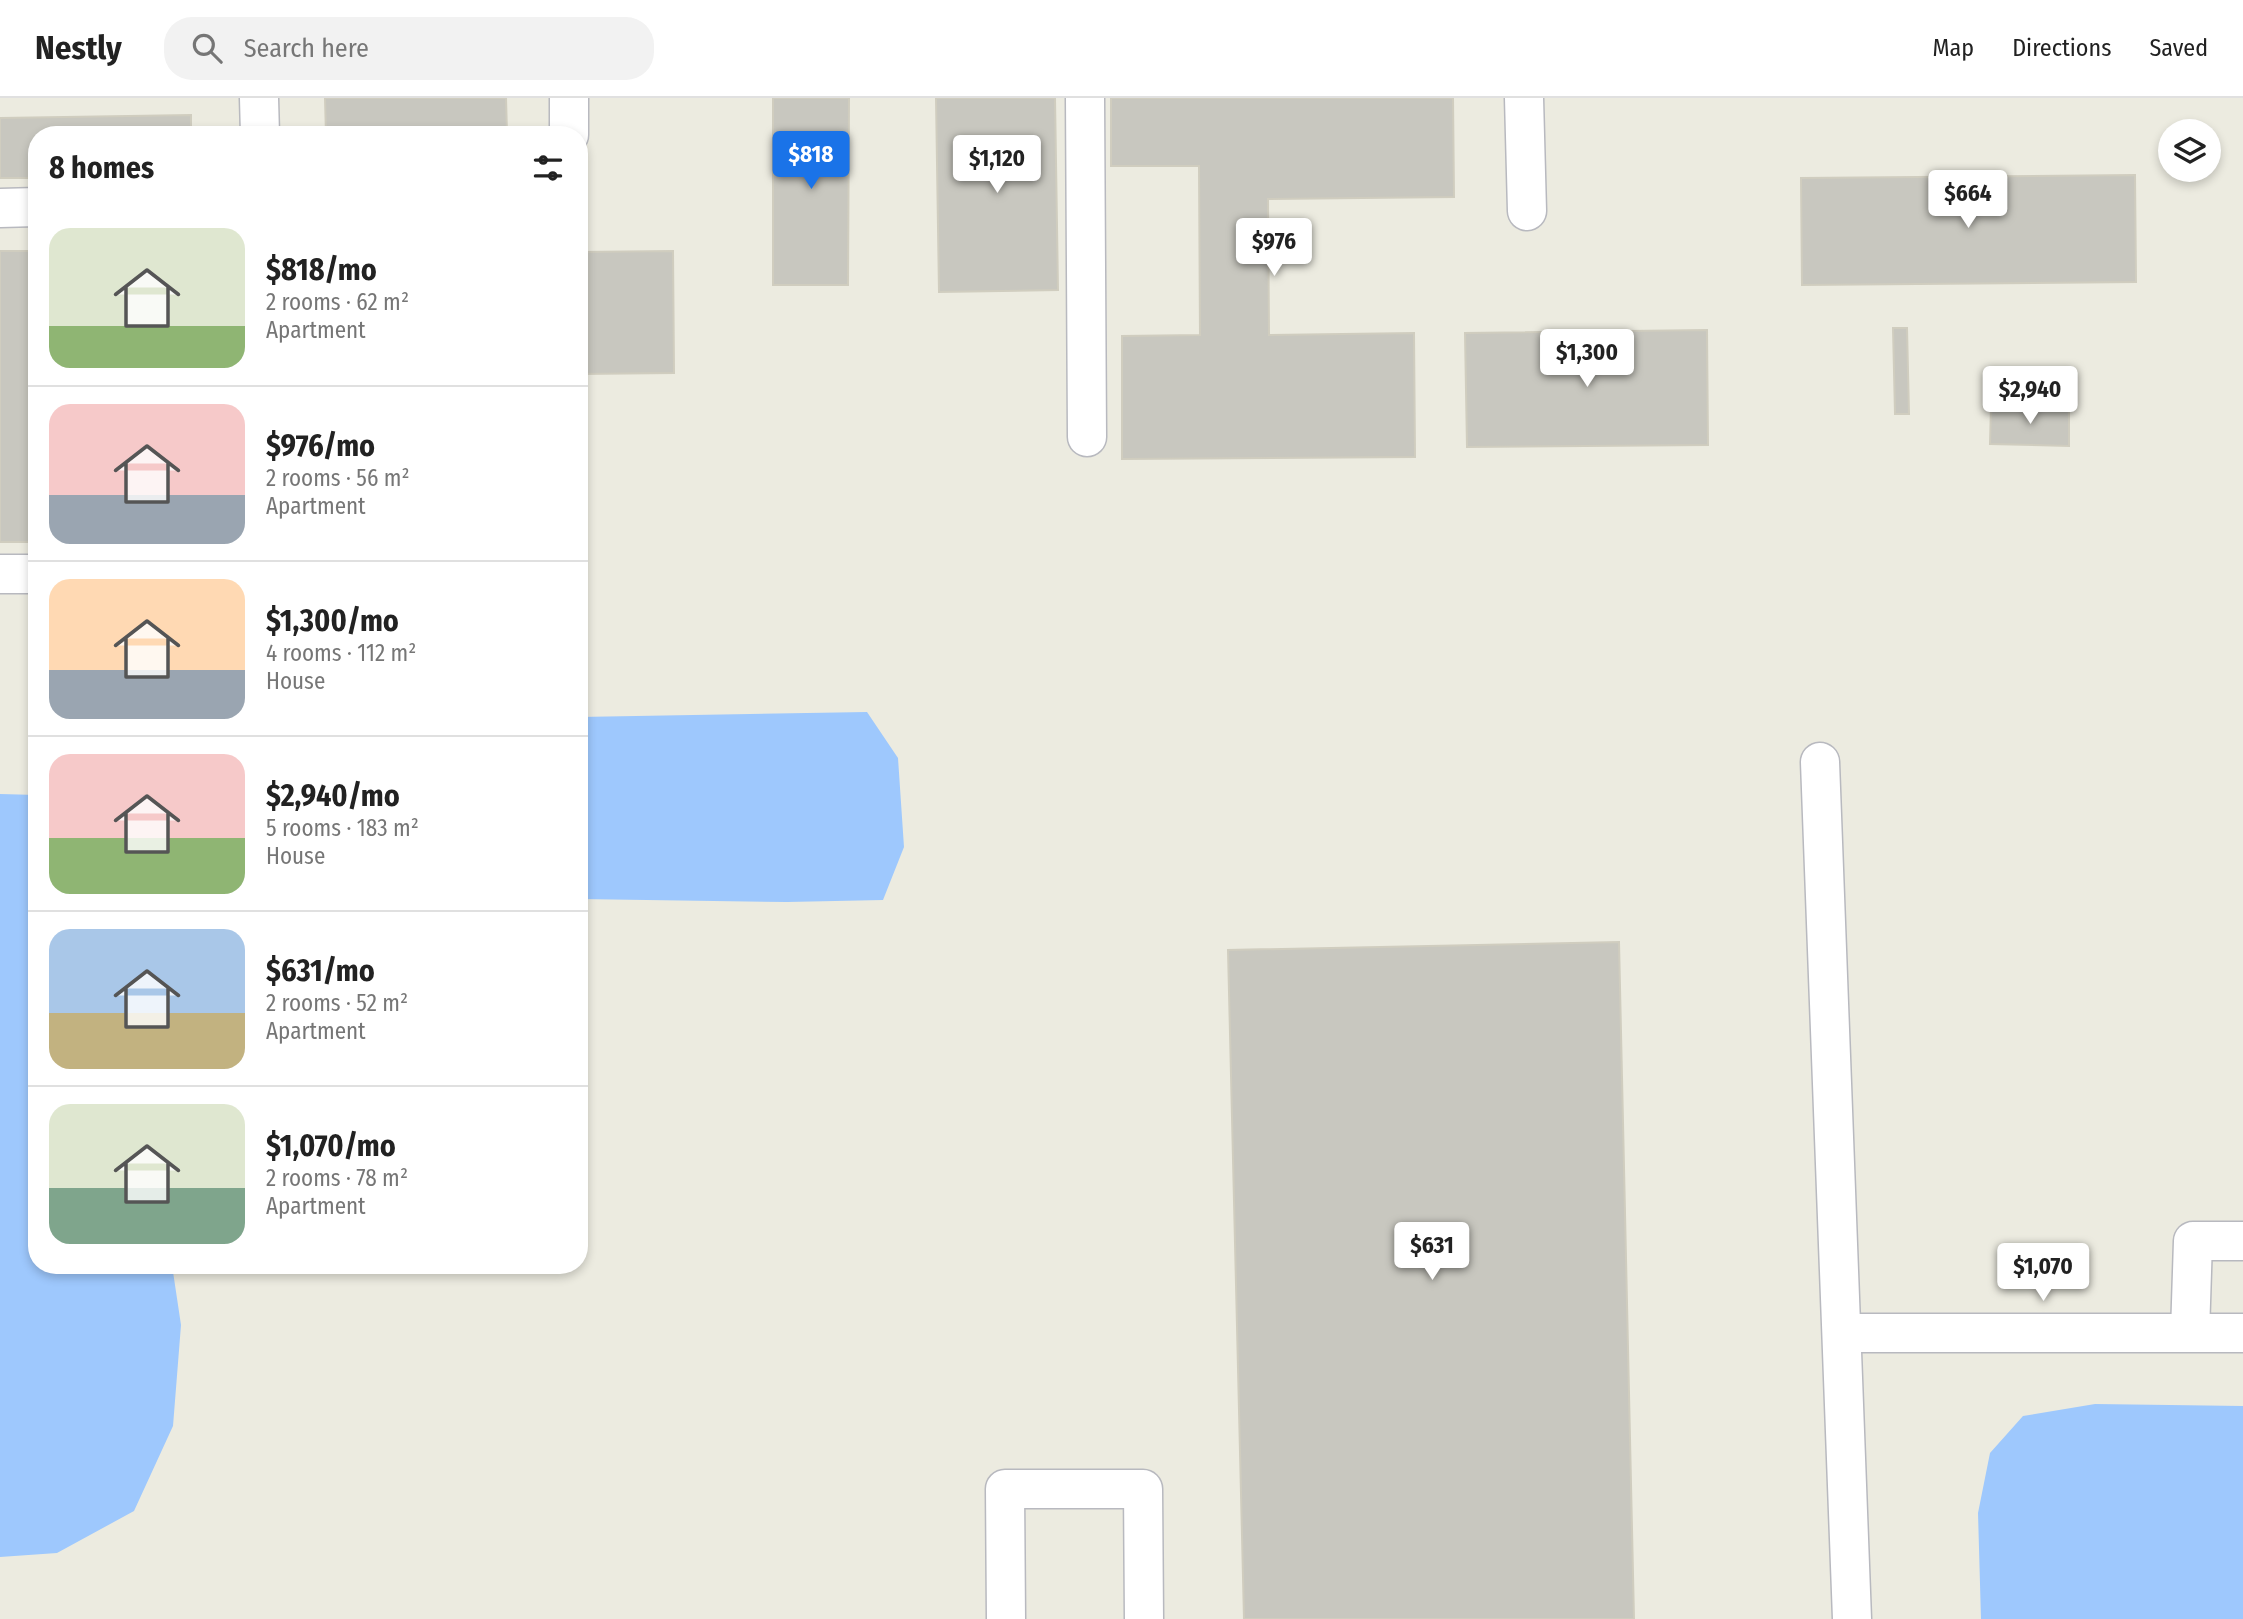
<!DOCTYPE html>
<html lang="en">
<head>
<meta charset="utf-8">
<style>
	body { margin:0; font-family:"Fira Sans Condensed",sans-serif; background:#f2f2f2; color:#222; height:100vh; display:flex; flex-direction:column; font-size:26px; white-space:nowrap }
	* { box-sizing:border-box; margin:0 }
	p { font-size:23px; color:#767676 }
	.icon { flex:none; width:38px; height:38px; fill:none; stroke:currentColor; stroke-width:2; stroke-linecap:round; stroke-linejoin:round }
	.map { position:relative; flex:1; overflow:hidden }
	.details { position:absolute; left:28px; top:28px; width:560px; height:1148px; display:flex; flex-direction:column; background:#fff; border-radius:28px; box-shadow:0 4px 10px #0003 }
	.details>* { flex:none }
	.tools { position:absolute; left:2158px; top:21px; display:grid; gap:14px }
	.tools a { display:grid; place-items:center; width:63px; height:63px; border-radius:50%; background:#fff; box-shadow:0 4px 10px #0003; font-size:35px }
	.price { position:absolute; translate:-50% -60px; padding:0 16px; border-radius:7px; background:#fff; color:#222; font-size:23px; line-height:46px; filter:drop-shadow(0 2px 4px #0008) }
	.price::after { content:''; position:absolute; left:50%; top:42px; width:21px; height:16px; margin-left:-10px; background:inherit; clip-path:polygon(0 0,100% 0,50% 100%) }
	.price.active { background:#1a73e8; color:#fff }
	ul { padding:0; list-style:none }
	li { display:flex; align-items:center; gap:21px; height:175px; padding:0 21px }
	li+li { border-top:2px solid #e0e0e0 }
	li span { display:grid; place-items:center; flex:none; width:196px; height:140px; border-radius:21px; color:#555 }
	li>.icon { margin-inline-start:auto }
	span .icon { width:84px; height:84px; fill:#fffc; stroke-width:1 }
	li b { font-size:30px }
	h2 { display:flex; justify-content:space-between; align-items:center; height:84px; padding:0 21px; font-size:30px }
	header { display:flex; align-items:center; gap:42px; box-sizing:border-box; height:98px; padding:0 35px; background:#fff; border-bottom:2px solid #e0e0e0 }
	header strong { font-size:33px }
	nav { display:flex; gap:38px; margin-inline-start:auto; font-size:24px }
	.search { width:490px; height:63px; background:#f2f2f2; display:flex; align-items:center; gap:18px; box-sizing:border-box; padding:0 24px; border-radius:28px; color:#767676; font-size:26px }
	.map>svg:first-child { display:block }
	.water { fill:#9ec8fd }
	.building { fill:#c8c7bf; stroke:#d0cdbf; stroke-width:2 }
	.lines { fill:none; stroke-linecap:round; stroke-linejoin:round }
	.minor-casing { stroke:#b8b9bf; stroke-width:41 }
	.minor { stroke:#fff; stroke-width:38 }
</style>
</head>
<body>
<header>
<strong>Nestly</strong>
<div class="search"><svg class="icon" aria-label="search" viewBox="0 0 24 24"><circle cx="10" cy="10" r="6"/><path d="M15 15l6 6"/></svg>Search here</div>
<nav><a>Map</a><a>Directions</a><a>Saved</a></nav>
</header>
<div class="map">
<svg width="2243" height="1521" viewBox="0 0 2243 1521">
	<rect width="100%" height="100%" fill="#ecebe0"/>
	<path class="water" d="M 867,614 L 898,660 L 904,749 L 883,802 L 787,804 L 579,801 L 579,619 Z
		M 0,696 L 37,697 L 37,1167 L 172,1167 L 181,1227 L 173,1328 L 134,1413 L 57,1455 L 0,1459 Z
		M 2095,1306 L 2243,1308 L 2243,1521 L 1981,1521 L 1978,1415 L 1990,1355 L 2023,1318 Z"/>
	<path class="building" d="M 325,0 L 506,0 L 507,35 L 326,37 Z
		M 773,0 L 849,0 L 848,187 L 773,187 Z
		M 936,0 L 1055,0 L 1058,192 L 939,194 Z
		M 1111,0 L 1453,0 L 1454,99 L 1268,101 L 1269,237 L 1414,235 L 1415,359 L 1122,361 L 1122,238 L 1200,237 L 1199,68 L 1111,68 Z
		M 191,17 L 191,37 L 37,37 L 37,80 L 0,80 L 0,20 Z
		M 2135,77 L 2136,184 L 1802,187 L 1801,80 Z
		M 0,153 L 35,153 L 37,444 L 0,444 Z
		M 673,153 L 674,275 L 579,276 L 579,154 Z
		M 1893,230 L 1907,230 L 1909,316 L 1895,316 Z
		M 1707,232 L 1708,347 L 1467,349 L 1465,235 Z
		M 1991,308 L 2069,308 L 2069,348 L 1990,346 Z
		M 1619,844 L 1634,1521 L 1244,1521 L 1228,852 Z"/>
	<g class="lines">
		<g class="minor-casing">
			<path id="minor" d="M 259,0 L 260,37
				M 569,0 L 569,37
				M 1085,0 L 1087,339
				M 1524,0 L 1527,113
				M 0,110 L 37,109
				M 0,476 L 37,476
				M 1820,664 L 1852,1521
				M 1842,1235 L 2243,1235
				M 2190,1235 L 2193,1143 L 2243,1143
				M 1006,1521 L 1005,1391 L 1143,1391 L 1144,1521"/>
		</g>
		<use href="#minor" class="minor"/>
	</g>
</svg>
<div class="tools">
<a><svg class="icon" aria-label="layers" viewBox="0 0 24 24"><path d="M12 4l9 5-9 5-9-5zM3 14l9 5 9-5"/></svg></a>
</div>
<b class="price active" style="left:811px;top:93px">$818</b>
<b class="price" style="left:997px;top:97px">$1,120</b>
<b class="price" style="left:1968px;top:132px">$664</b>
<b class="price" style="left:1274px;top:180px">$976</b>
<b class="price" style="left:1587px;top:291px">$1,300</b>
<b class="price" style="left:2030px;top:328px">$2,940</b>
<b class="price" style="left:1432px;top:1184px">$631</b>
<b class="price" style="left:2043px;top:1205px">$1,070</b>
<section class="details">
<h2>8 homes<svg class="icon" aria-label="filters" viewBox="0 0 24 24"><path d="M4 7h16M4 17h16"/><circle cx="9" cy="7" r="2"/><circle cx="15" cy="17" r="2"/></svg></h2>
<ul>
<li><span style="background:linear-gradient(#dfe7d0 70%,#8fb573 0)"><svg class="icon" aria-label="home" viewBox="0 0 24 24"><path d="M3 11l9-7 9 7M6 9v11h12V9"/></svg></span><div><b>$818/mo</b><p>2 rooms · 62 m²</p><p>Apartment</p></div></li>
<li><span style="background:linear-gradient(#f6c9c9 65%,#9aa5b1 0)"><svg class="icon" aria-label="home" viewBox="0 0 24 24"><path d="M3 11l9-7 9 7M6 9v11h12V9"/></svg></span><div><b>$976/mo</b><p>2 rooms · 56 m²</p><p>Apartment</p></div></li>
<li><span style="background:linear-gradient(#ffd9b3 65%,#9aa5b1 0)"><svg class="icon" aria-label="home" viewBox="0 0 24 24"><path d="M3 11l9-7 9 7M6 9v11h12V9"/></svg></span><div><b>$1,300/mo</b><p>4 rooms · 112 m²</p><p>House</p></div></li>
<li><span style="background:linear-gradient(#f6c9c9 60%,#8fb573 0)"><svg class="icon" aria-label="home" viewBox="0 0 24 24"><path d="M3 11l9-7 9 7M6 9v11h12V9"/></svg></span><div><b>$2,940/mo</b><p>5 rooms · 183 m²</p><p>House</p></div></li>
<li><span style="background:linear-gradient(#a9c7e8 60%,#c2b280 0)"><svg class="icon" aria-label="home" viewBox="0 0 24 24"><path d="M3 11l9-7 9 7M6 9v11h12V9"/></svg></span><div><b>$631/mo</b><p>2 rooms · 52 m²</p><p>Apartment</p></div></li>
<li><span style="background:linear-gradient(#dfe7d0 60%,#7fa58c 0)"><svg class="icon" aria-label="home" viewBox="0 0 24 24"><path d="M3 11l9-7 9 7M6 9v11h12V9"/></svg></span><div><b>$1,070/mo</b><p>2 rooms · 78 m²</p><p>Apartment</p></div></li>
</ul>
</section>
</div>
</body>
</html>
